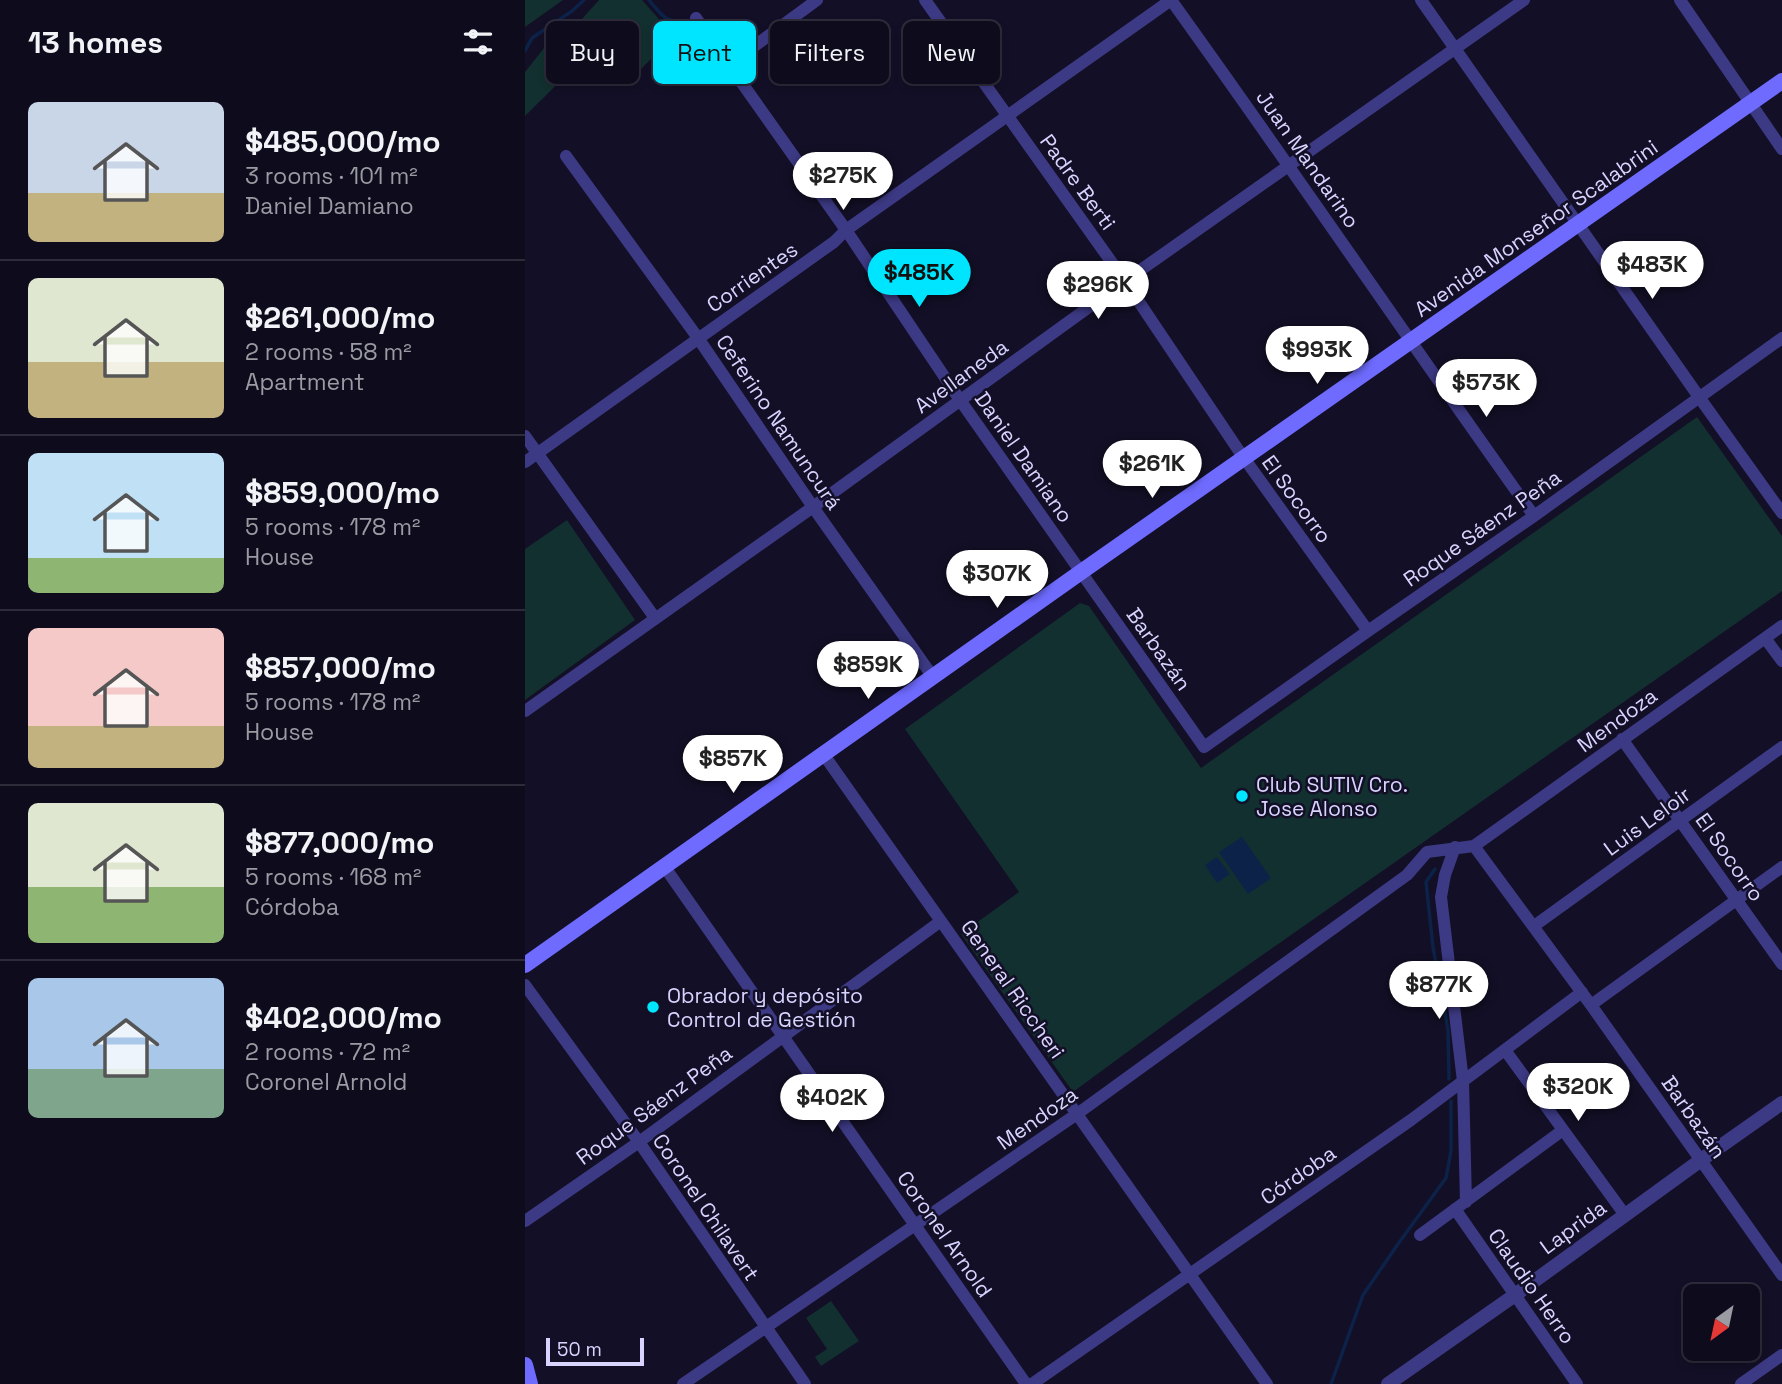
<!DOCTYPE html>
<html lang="en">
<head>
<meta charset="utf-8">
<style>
	body { margin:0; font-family:"Space Grotesk",sans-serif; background:#1c1929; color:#f1f3f6; height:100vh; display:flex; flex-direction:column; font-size:26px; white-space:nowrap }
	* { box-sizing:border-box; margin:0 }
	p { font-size:23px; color:#9b9ba3 }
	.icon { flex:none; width:38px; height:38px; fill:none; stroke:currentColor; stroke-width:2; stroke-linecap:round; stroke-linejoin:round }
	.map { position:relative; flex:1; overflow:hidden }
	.side { display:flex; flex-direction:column; background:#0e0b1c; width:525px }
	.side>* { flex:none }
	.hud { position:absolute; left:21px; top:21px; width:665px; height:63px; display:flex; gap:14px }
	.needle { width:46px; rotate:213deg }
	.tools { position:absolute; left:1158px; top:1284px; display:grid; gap:14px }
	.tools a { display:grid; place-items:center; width:77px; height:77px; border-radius:10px; background:#0e0b1c; box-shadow:0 4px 10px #0003,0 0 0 2px #2e2b3b; font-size:35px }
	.scale { position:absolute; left:21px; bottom:18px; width:98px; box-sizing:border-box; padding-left:7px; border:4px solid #d9d4ff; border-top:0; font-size:19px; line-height:24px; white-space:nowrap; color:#d9d4ff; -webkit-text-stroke:5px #130f26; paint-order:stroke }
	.price { position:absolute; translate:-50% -60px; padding:0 16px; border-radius:24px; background:#fff; color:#222; font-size:23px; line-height:46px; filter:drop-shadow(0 2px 4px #0008) }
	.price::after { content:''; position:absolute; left:50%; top:42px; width:21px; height:16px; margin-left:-10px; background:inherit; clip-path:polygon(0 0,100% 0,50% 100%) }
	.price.active { background:#00e5ff; color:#111 }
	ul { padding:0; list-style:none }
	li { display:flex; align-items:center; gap:21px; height:175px; padding:0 28px }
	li+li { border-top:2px solid #2e2b3b }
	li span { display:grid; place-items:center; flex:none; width:196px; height:140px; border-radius:10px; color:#555 }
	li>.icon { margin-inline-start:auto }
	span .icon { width:84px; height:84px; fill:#fffc; stroke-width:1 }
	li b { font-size:30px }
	h2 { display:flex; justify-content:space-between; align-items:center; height:84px; padding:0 28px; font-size:30px }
	.pill { padding:0 24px; border-radius:10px; background:#0e0b1c; box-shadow:0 4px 10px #0003,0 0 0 2px #2e2b3b; font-size:24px; line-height:63px }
	.pill.active { background:#00e5ff; color:#111 }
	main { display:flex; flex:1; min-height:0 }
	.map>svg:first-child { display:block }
	.green { fill:#12302f }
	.water { fill:#0c2248 }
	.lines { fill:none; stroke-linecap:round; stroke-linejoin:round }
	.stream { stroke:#0c2248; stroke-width:3.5 }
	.minor { stroke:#3d3a85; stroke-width:12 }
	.tertiary { stroke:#3d3a85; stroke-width:14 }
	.secondary { stroke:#6f6bff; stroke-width:16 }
	.poi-dot { fill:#00e5ff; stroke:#130f26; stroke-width:2.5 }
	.labels { text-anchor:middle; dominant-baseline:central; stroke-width:5; stroke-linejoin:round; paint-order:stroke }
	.street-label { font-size:21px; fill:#d9d4ff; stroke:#130f26 }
	.poi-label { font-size:21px; fill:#d9d4ff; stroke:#130f26; text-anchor:start }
</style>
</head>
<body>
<main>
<section class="side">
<h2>13 homes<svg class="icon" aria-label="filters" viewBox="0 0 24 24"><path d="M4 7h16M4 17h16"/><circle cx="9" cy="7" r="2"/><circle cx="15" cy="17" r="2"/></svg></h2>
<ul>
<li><span style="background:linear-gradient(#c9d6e8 65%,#c2b280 0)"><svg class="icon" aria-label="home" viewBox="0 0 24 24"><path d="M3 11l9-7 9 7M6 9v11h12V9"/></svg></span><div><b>$485,000/mo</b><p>3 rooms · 101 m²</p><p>Daniel Damiano</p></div></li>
<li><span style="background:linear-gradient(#dfe7d0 60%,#c2b280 0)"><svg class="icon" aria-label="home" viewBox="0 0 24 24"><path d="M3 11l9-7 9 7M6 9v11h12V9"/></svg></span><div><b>$261,000/mo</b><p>2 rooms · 58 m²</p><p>Apartment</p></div></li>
<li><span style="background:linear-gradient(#bfe0f5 75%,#8fb573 0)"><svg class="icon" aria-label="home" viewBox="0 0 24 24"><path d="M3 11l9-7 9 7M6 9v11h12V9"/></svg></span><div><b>$859,000/mo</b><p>5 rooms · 178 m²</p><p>House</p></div></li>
<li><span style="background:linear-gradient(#f6c9c9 70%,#c2b280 0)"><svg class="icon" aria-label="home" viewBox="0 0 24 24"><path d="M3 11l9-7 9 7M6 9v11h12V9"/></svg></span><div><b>$857,000/mo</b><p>5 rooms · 178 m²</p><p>House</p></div></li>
<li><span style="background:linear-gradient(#dfe7d0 60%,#8fb573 0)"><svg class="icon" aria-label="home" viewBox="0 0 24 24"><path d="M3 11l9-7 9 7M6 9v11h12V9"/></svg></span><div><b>$877,000/mo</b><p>5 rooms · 168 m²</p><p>Córdoba</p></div></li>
<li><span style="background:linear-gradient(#a9c7e8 65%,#7fa58c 0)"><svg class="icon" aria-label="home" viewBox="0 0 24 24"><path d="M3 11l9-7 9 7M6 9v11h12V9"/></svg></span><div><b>$402,000/mo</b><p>2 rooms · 72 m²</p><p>Coronel Arnold</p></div></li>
</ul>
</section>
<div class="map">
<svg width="1257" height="1384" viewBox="0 0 1257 1384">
	<rect width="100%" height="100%" fill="#130f26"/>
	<path class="green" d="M 0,0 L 38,0 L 0,27 Z
		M 74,0 L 117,0 L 149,36 L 108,77 L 75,42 L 0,116 L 0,72 L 19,48 L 56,20 Z
		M 1172,417 L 1257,536 L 1257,591 L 669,1003 L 548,1092 L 436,934 L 494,892 L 380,729 L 555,603 L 564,606 L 676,768 Z
		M 42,520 L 110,620 L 0,700 L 0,549 Z
		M 306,1301 L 334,1341 L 296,1366 L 290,1357 L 302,1349 L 281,1318 Z"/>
	<path class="water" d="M 717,837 L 746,878 L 723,894 L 694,852 Z
		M 692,857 L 705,874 L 692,883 L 680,865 Z"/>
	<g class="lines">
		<path class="stream" d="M 124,0 C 137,16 141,23 162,21
			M 0,51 L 7,38 L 47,11 L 59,0
			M 910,869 L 901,882 L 908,947 L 923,1030 L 924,1079
			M 806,1384 L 838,1295 L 873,1244 L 921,1178 L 926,1151 L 926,1101"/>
		<path class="minor" d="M 400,0 L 600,281 L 714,451 L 843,631
			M 646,0 C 769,171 887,345 1009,516
			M 896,0 L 1174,397 L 1257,513
			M 1155,0 L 1257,149
			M 171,18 L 321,230 L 435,400 L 679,747 L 843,631 L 1009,516 L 1257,338
			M 205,64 L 292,0
			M 41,156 L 173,338 L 288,507 L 408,677
			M 0,436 L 130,618
			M 0,462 L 309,242 L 321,230 L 646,0
			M 1240,638 L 1257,661
			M 0,711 L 288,507 L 600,281 L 999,0
			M 1097,739 L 1257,964
			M 299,755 L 742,1384
			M 949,846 L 1066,1005 L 1257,1275
			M 949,846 L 1257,626
			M 930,847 L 920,875 L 916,897 L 938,1081 L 941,1202
			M 139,866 L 501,1384
			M 1009,926 L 1257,747
			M 0,985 L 114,1142 L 280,1384
			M 1066,1005 L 1257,867
			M 980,1050 L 1100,1215
			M 930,1209 L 1052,1384
			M 0,1221 L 114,1142 L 416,921
			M 895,1235 L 1038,1130
			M 158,1384 L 552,1114 L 882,875 L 902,852 L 949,846
			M 507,1384 L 886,1120 L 1057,992
			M 1216,1384 L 1257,1355"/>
		<path class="tertiary" d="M 863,1384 L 990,1295 L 1176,1160 L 1257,1103"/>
		<path class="secondary" d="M 0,965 L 556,572 L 1257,81
			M 0,1365 L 5,1384"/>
	</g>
	<g class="poi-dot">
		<circle cx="717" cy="796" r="7"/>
		<circle cx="128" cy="1007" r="7"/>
	</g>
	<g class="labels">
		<g class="street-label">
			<text transform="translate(783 159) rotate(55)">Juan Mandarino</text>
			<text transform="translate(553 182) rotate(54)">Padre Berti</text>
			<text transform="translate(1011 228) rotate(-35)">Avenida Monseñor Scalabrini</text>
			<text transform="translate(227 277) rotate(-35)">Corrientes</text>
			<text transform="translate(436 376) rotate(-36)">Avellaneda</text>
			<text transform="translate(254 422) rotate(56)">Ceferino Namuncurá</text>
			<text transform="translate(499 457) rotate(55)">Daniel Damiano</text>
			<text transform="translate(772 499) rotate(54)">El Socorro</text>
			<text transform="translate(957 528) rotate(-35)">Roque Sáenz Peña</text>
			<text transform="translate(634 649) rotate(55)">Barbazán</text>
			<text transform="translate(1092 720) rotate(-36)">Mendoza</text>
			<text transform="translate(1122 821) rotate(-36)">Luis Leloir</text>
			<text transform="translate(1205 857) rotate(55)">El Socorro</text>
			<text transform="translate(488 989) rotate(55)">General Riccheri</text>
			<text transform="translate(129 1105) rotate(-36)">Roque Sáenz Peña</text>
			<text transform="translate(1169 1117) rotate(55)">Barbazán</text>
			<text transform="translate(512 1118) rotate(-35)">Mendoza</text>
			<text transform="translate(773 1175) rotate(-35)">Córdoba</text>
			<text transform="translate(181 1207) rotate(56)">Coronel Chilavert</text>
			<text transform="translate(1048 1227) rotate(-36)">Laprida</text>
			<text transform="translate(420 1234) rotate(55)">Coronel Arnold</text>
			<text transform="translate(1007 1286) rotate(55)">Claudio Herro</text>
		</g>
		<g class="poi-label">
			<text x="731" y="784">Club SUTIV Cro.<tspan x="731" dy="24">Jose Alonso</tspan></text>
			<text x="142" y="995">Obrador y depósito<tspan x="142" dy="24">Control de Gestión</tspan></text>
		</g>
	</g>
</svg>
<div class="tools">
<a><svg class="needle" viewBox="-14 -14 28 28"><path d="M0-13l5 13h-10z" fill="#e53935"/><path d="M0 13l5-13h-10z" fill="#9b9ba3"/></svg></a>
</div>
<div class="scale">50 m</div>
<b class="price" style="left:318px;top:212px">$275K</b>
<b class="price" style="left:1127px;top:301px">$483K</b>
<b class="price active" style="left:394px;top:309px">$485K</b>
<b class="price" style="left:573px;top:321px">$296K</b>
<b class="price" style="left:792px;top:386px">$993K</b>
<b class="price" style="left:961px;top:419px">$573K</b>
<b class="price" style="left:627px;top:500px">$261K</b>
<b class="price" style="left:472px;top:610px">$307K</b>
<b class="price" style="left:343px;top:701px">$859K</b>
<b class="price" style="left:208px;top:795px">$857K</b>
<b class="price" style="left:914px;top:1021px">$877K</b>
<b class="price" style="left:1053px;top:1123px">$320K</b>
<b class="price" style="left:307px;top:1134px">$402K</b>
<div class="hud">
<a class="pill">Buy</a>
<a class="pill active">Rent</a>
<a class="pill">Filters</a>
<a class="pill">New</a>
</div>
</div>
</main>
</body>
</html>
